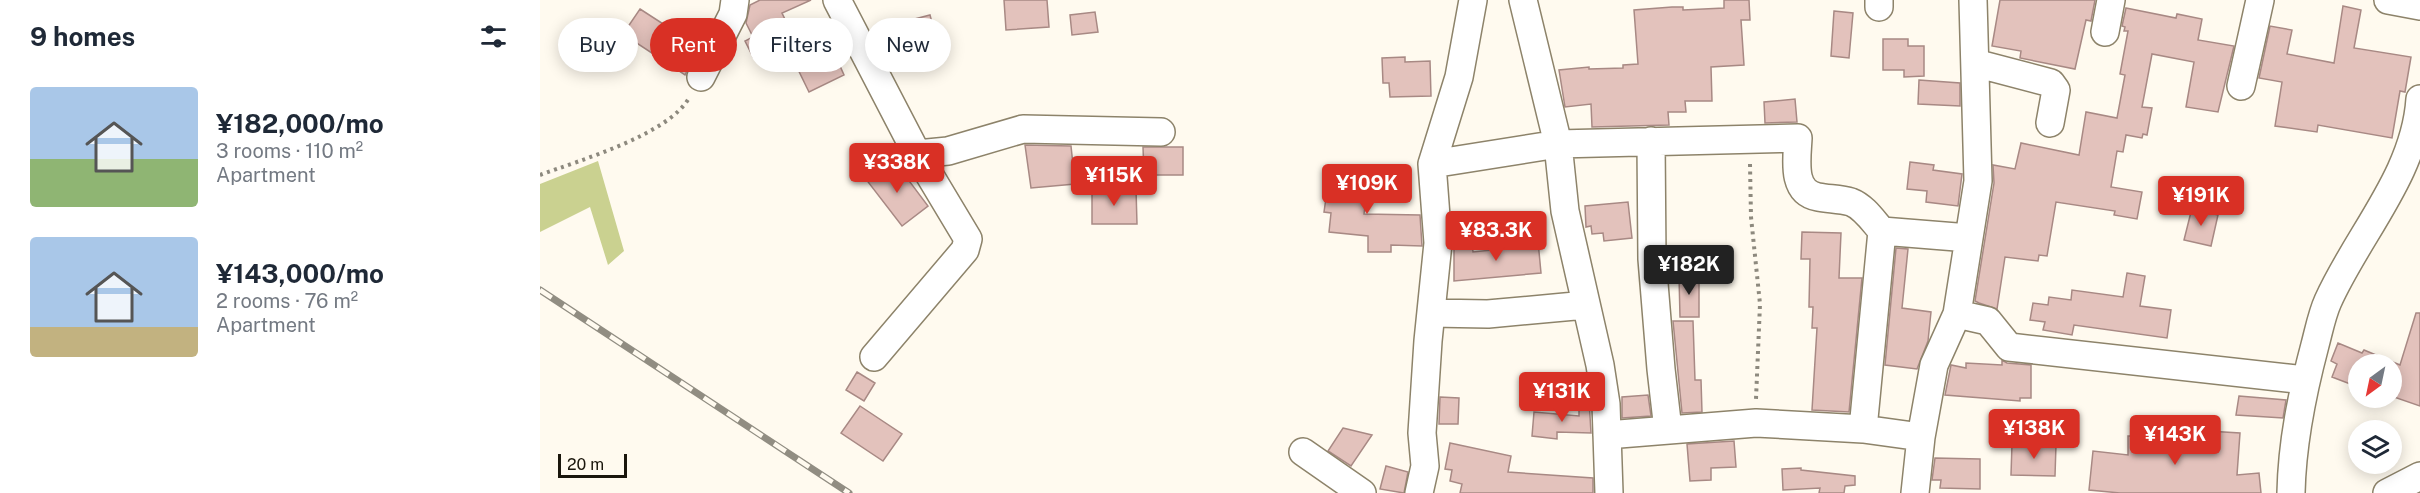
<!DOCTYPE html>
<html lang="en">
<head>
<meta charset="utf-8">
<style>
	body { margin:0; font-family:"Public Sans",sans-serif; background:#f2f2f3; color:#1f2937; height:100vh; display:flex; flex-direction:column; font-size:22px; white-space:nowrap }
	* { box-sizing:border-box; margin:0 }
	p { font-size:20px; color:#747a83 }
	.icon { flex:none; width:33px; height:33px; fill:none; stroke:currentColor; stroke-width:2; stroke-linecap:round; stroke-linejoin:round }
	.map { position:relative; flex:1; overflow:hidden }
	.panel { display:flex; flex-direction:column; background:#fff; width:540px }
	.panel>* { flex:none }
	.banner { position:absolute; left:18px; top:18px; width:570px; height:54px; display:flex; gap:12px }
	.needle { width:39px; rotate:213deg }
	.controls { position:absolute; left:1808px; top:354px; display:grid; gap:12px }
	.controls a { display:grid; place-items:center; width:54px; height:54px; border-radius:50%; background:#fff; box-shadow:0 3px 15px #0003; font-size:30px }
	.scale { position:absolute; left:18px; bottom:15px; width:69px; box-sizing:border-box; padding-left:6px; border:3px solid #1a160c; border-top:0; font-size:16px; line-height:21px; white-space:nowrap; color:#1a160c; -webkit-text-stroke:4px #fffaef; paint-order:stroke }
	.price { position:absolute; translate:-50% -51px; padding:0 14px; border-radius:6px; background:#d93025; color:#fff; font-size:20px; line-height:39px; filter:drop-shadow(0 2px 3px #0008) }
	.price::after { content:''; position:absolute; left:50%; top:36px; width:18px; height:14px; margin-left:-9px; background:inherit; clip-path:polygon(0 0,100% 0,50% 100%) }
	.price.on { background:#222; color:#fff }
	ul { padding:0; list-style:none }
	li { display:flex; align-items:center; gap:18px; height:150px; padding:0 30px }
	li span { display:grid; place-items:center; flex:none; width:168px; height:120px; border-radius:6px; color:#555 }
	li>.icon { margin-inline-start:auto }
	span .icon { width:72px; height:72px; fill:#fffc; stroke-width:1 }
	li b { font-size:26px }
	h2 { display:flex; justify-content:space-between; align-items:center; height:72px; padding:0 30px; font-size:26px }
	.pill { padding:0 21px; border-radius:27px; background:#fff; box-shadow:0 3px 15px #0003; font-size:21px; line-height:54px }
	.pill.on { background:#d93025; color:#fff }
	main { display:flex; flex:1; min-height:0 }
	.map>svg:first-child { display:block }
	.green { fill:#cad190 }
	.building { fill:#e3c2bc; stroke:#a88984; stroke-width:1.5 }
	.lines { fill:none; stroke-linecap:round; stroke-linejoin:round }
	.minor-casing { stroke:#8d836a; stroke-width:30 }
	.path { stroke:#8d897e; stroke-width:4; stroke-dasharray:3 4.5; stroke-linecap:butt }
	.minor { stroke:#fff; stroke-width:27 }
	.rail-casing { stroke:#918d82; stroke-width:7 }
	.rail { stroke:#fffaef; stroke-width:4.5; stroke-dasharray:14; stroke-linecap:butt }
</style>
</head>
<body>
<main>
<section class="panel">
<h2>9 homes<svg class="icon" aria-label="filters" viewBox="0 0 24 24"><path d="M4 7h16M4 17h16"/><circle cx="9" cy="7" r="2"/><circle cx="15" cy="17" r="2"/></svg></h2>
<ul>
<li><span style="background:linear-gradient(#a9c7e8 60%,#8fb573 0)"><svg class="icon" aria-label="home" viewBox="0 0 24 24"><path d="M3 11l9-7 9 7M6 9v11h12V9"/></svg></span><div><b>¥182,000/mo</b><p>3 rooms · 110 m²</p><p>Apartment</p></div></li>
<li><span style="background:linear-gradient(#a9c7e8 75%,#c2b280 0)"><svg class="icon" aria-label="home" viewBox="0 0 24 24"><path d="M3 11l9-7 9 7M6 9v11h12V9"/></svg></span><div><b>¥143,000/mo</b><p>2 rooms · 76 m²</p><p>Apartment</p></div></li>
</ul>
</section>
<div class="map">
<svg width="1880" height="493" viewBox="0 0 1880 493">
	<rect width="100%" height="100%" fill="#fffaef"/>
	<path class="green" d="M 58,161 L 84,251 L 68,265 L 50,207 L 0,232 L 0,184 Z"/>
	<path class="building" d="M 220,0 L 271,0 L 242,13 L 254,38 L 213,57 L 205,41 L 213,37 L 206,23 L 210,5 Z
		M 464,0 L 507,0 L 509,27 L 466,30 Z
		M 1184,0 L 1209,0 L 1210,20 L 1201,20 L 1204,65 L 1171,67 L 1172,101 L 1145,101 L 1146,112 L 1128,112 L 1129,125 L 1052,127 L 1051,104 L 1025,107 L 1019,70 L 1049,67 L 1049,69 L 1083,68 L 1083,65 L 1098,64 L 1094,10 L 1132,7 L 1143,7 L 1143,10 L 1184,8 Z
		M 1460,0 L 1555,0 L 1551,21 L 1546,20 L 1535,69 L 1480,58 L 1481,51 L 1452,46 Z
		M 1803,6 L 1821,10 L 1814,48 L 1871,57 L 1865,92 L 1860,91 L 1852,138 L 1778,125 L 1777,132 L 1735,126 L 1742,82 L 1719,78 L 1730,26 L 1752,30 L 1747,54 L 1794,63 Z
		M 1586,8 L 1636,18 L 1637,14 L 1662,19 L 1658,40 L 1694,46 L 1678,112 L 1646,107 L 1654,62 L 1612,54 L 1602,107 L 1612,108 L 1607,135 L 1603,134 L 1602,138 L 1586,135 L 1583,152 L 1577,151 L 1571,187 L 1602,192 L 1597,219 L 1574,215 L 1575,211 L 1516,202 L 1507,256 L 1499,255 L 1498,261 L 1465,257 L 1457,309 L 1439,303 L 1435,301 L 1454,183 L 1453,165 L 1475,169 L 1481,143 L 1539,155 L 1546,112 L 1577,118 L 1585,75 L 1580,74 L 1588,31 L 1584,31 L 1585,27 L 1582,26 Z
		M 100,9 L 131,29 L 129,32 L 135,37 L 133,39 L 155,54 L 145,75 L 83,34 Z
		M 1294,11 L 1313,13 L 1309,58 L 1291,56 Z
		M 555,12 L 558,32 L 532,35 L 530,15 Z
		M 390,15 L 398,46 L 355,57 L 349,33 L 360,31 L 359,23 Z
		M 1343,39 L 1368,39 L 1368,46 L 1384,46 L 1384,76 L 1364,77 L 1364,70 L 1343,70 Z
		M 273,45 L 282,64 L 296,57 L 304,75 L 269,92 L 251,55 Z
		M 865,57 L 865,62 L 890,61 L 891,96 L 850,97 L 849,83 L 843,83 L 842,58 Z
		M 1379,80 L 1420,83 L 1420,106 L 1378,104 Z
		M 1255,99 L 1257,122 L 1225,123 L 1224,102 Z
		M 485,145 L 531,146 L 535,184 L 491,188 Z
		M 603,147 L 643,147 L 643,175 L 604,175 Z
		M 1370,162 L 1394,165 L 1393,170 L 1422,174 L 1418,206 L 1386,202 L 1387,191 L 1367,189 Z
		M 340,166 L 347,175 L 358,166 L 388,206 L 362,226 L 325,178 Z
		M 790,170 L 829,175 L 824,214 L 880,215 L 882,246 L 851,245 L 851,252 L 828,252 L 828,236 L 789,232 L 791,213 L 784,212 Z
		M 552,189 L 596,189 L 597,224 L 552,224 Z
		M 1088,202 L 1092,238 L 1064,241 L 1063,233 L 1052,234 L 1051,226 L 1046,227 L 1045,206 Z
		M 1652,208 L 1678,215 L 1671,246 L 1644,240 Z
		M 1262,232 L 1301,233 L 1299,278 L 1322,278 L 1309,412 L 1272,410 L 1277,328 L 1272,328 L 1273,307 L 1269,307 L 1270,259 L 1261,259 Z
		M 998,241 L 1001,273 L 914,281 L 914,244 L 932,243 L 933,252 L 971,248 L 971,244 Z
		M 1356,248 L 1368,249 L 1362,308 L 1391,312 L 1388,341 L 1377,369 L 1345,365 Z
		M 1587,273 L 1605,276 L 1600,306 L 1631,310 L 1627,338 L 1534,325 L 1532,335 L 1503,330 L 1505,322 L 1490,320 L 1493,303 L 1508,305 L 1509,297 L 1531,300 L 1532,290 L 1583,297 Z
		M 1139,276 L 1159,276 L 1159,317 L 1140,317 Z
		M 1876,313 L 1880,313 L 1880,406 L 1851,396 L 1851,364 L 1818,364 L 1818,387 L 1792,377 L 1797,364 L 1791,361 L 1798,343 L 1822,353 L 1824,350 L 1860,365 Z
		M 1133,321 L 1153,321 L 1155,380 L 1161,380 L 1162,412 L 1142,413 Z
		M 1462,360 L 1467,363 L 1491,365 L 1491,398 L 1480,398 L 1480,401 L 1405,395 L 1411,365 L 1426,368 L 1426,363 L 1462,365 Z
		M 317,372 L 335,383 L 324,401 L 306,390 Z
		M 1108,395 L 1111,416 L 1082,418 L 1082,397 Z
		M 1699,396 L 1746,400 L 1743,418 L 1696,415 Z
		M 900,397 L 919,398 L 918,424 L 899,424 Z
		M 1039,400 L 1049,400 L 1051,433 L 1017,432 L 1017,439 L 992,436 L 994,412 L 1039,416 Z
		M 320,406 L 362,434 L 343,461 L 301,433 Z
		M 803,428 L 832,435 L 811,466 L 788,451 Z
		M 1635,429 L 1700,433 L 1697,475 L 1719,473 L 1721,493 L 1580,493 L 1549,490 L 1553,451 L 1588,455 L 1588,436 L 1634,436 Z
		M 1194,441 L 1196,467 L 1171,468 L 1171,480 L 1150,481 L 1147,444 Z
		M 910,443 L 971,456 L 968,472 L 1053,478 L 1053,493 L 920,493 L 922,484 L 910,481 L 912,470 L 905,469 Z
		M 1472,444 L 1516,445 L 1515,476 L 1471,475 Z
		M 1395,458 L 1440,459 L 1440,489 L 1400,488 L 1401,480 L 1392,480 Z
		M 846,466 L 868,472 L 864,493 L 840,489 Z
		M 1261,468 L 1261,470 L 1315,476 L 1315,485 L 1305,486 L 1304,493 L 1279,493 L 1280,488 L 1243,490 L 1242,469 Z"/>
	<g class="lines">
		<g class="minor-casing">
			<path id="minor" d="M 297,0 L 377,154 L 428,239 L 425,250 L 334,357
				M 983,0 L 1018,144 L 1025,211 L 1060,365 L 1066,404 L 1069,493
				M 1848,0 L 1880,6
				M 1339,7 L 1339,0
				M 1565,32 L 1571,0
				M 1435,63 L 1511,83 L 1516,90 L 1510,123
				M 161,77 L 193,14 L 195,0
				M 1701,86 L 1720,0
				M 1111,141 L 1112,259 L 1121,369 L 1128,430
				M 377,154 L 408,151 L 483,129 L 621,132
				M 892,164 L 1018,144 L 1258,138 C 1257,159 1251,192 1278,197 C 1289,199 1301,199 1311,202 C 1324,207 1333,221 1342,231 L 1323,429 L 1381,437
				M 1342,231 L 1429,238
				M 891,313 L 948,314 L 1046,305
				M 1417,314 L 1448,321 L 1469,347 L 1765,380
				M 1067,435 L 1216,423 L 1323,429
				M 763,452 L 822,493
				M 879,493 L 885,466 L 882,433 L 888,341 L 898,243 L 892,164 L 919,77 L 933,0
				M 1375,493 L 1381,437 L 1394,365 L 1417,314 L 1438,181 L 1433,0
				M 1751,493 C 1752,442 1762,394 1775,345 C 1779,330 1782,314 1788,301 C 1818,234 1875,175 1880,99
				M 1847,493 L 1880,476"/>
		</g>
		<path class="path" d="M 1210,164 L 1211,217 L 1220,304 L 1216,399
			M 0,175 C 40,160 128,135 149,98"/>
		<use href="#minor" class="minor"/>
		<g class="rail-casing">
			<path id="rail" d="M 0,290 L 309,493"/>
		</g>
		<use href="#rail" class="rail"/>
	</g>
</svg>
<div class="controls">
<a><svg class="needle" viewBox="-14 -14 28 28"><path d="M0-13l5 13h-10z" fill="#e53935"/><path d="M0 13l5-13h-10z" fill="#747a83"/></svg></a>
<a><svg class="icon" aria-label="layers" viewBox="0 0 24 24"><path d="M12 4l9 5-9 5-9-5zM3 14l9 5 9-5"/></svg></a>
</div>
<div class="scale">20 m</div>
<b class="price" style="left:357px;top:194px">¥338K</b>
<b class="price" style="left:574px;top:207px">¥115K</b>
<b class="price" style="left:827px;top:215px">¥109K</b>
<b class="price" style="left:1661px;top:227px">¥191K</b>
<b class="price" style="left:956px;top:262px">¥83.3K</b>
<b class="price on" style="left:1149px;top:296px">¥182K</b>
<b class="price" style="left:1022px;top:423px">¥131K</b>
<b class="price" style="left:1494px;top:460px">¥138K</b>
<b class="price" style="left:1635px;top:466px">¥143K</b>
<div class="banner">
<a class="pill">Buy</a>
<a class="pill on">Rent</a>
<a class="pill">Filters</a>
<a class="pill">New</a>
</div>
</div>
</main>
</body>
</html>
